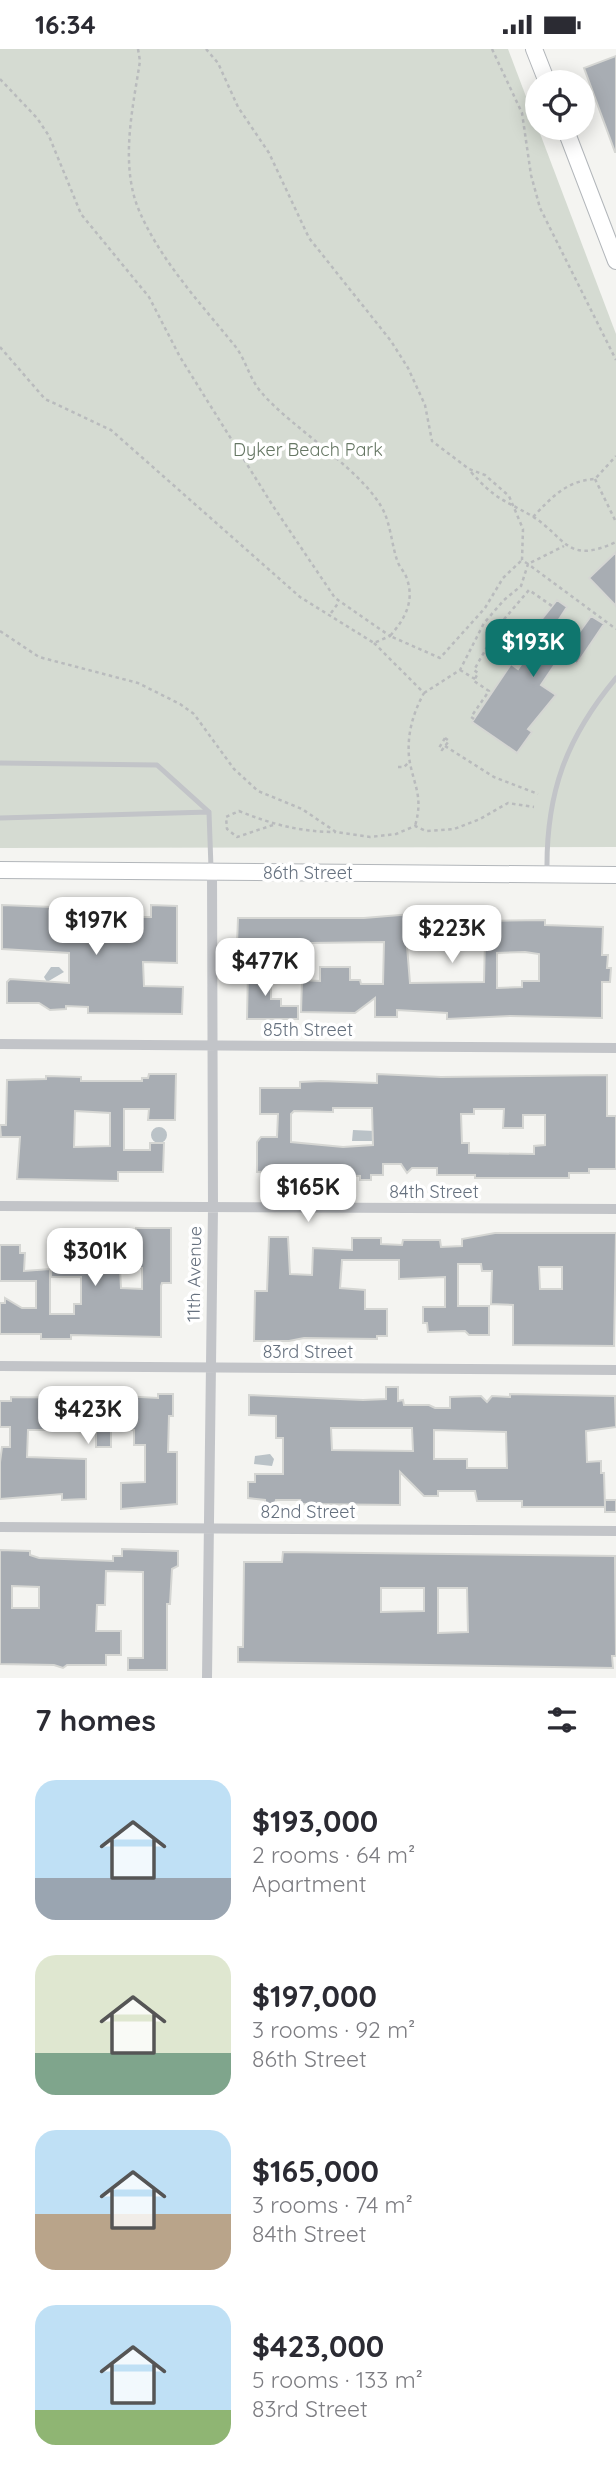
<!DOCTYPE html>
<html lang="en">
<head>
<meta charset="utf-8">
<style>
	body { margin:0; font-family:Quicksand,sans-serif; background:#f2f2f3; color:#2b2b33; height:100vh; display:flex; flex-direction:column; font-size:26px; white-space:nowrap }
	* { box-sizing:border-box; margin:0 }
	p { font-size:23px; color:#7c7c81 }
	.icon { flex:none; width:38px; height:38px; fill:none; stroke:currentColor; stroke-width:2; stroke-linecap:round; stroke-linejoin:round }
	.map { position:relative; height:1629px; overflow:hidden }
	.side { display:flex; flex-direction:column; background:#fff; flex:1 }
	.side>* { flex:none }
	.tools { position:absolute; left:525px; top:21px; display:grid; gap:14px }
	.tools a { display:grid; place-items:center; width:70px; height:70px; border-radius:50%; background:#fff; box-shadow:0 4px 18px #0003; font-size:35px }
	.price { position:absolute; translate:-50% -60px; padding:0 16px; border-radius:14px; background:#fff; color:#222; font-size:23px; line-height:46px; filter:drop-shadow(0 2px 4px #0008) }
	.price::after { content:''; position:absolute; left:50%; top:42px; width:21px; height:16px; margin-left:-10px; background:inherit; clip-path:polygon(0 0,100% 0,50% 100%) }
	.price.current { background:#0f766e; color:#fff }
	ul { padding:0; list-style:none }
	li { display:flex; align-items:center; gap:21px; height:175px; padding:0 35px }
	li span { display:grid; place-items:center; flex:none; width:196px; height:140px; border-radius:21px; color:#555 }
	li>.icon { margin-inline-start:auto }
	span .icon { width:84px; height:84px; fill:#fffc; stroke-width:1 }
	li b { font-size:30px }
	h2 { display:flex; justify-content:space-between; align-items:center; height:84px; padding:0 35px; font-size:30px }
	.status { display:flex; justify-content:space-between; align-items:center; height:49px; padding:0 35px; background:#fff; direction:ltr }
	.status svg { height:19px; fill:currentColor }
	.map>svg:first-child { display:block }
	.green { fill:#d5dbd2 }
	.water { fill:#bac2c7 }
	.building { fill:#a8adb3; stroke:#d5d6d3; stroke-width:2; fill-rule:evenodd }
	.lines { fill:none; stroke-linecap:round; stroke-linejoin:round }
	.secondary-casing { stroke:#b2b6ba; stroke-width:18 }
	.path { stroke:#b9bbbd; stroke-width:2.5; stroke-dasharray:3.5 3.5; stroke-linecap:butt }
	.service { stroke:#c2c4c8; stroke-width:5 }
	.minor { stroke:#c2c4c8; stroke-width:10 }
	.secondary { stroke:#fff; stroke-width:16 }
	.labels { text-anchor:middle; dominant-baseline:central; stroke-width:7; stroke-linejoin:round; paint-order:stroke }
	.park-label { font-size:18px; fill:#667764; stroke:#fff }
	.street-label { font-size:18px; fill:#66717f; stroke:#fff }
</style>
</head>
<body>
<div class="status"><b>16:34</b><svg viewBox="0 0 49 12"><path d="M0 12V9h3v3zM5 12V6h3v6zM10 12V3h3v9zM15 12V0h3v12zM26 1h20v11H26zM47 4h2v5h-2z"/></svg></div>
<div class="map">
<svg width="616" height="1629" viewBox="0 0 616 1629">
	<rect width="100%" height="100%" fill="#f4f4f1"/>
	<path class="green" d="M 0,0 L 508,0 L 616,285 L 616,798 L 0,799 Z"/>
	<path class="water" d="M 51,918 L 59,918 L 64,923 L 47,933 L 44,928 Z
		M151 1086a8 8 0 1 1 16 0a8 8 0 1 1-16 0Z
		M 353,1081 L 375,1082 L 375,1092 L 352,1092 Z
		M 270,1405 L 274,1410 L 272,1417 L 254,1415 L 255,1407 Z"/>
	<path class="building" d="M 616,7 L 616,103 L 615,103 L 584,19 Z
		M 616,503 L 616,557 L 589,529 Z
		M 557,551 L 567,558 L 558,572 L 578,585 L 591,567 L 604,575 L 577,615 L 562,605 L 541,636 L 556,646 L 528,680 L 532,683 L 517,704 L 472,673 L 511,615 L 518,620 L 539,589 L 533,585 L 534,580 Z
		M 2,856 L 129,861 L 129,868 L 151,868 L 151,856 L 177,857 L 177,914 L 143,913 L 144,937 L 183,938 L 182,965 L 88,964 L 88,958 L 66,957 L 66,960 L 50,961 L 39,954 L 7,954 L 7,933 L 10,930 L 69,934 L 69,904 L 2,900 Z
		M 424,864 L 485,864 L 485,872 L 545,871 L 545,876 L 603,878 L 602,906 L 608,906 L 607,919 L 611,919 L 610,933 L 602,933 L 602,969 L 510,967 L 447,970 L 447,964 L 397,961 L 397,968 L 375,968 L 375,949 L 355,964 L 301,963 L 302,931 L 320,932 L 320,918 L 350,918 L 350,931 L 360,931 L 361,935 L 383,935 L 384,893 L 237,895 L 238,869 L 364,869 ZM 419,888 L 485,888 L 484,933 L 410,934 L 407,897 L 419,897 ZM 525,903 L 539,905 L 539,932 L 522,932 L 522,938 L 497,939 L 497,904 Z
		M 248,919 L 271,919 L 271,950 L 281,950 L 281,957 L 298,957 L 298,970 L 247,970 Z
		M 149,1025 L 176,1025 L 175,1071 L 148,1071 L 149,1060 L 124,1060 L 124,1101 L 150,1101 L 150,1094 L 164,1094 L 163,1123 L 118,1123 L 118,1132 L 17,1130 L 20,1088 L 1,1088 L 0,1076 L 6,1076 L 7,1031 L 46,1030 L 46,1027 L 81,1028 L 81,1032 L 142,1032 L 142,1029 L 148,1029 ZM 75,1062 L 110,1064 L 110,1097 L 74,1098 Z
		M 377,1025 L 441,1028 L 607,1026 L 607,1067 L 616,1067 L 616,1120 L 589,1120 L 589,1124 L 569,1124 L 569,1129 L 475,1129 L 475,1126 L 437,1126 L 437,1119 L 412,1119 L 407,1124 L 401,1115 L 383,1115 L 383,1126 L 371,1126 L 371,1131 L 360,1131 L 360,1127 L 313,1125 L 313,1120 L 257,1123 L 257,1093 L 261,1088 L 277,1088 L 278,1065 L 260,1065 L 260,1039 L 300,1039 L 300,1033 L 321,1032 L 377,1034 ZM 333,1059 L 372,1059 L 373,1096 L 343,1098 L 291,1093 L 291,1065 L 294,1062 L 333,1063 ZM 474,1060 L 504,1060 L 503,1079 L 523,1079 L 523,1066 L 545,1066 L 545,1096 L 534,1097 L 534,1105 L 469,1104 L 469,1094 L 462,1094 L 461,1065 L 474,1065 Z
		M 136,1179 L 171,1179 L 171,1234 L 162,1234 L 161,1237 L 161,1288 L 71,1286 L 71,1290 L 41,1290 L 41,1285 L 0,1285 L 0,1254 L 5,1254 L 5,1249 L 22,1259 L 36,1259 L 36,1232 L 0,1232 L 0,1196 L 20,1196 L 20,1204 L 25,1204 L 24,1222 L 50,1220 L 50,1265 L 74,1265 L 74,1255 L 81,1255 L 81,1228 L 51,1228 L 52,1190 L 73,1190 L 76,1200 L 98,1199 L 98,1190 L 136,1190 ZM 120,1219 L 142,1219 L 142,1240 L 121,1239 Z
		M 495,1184 L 616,1184 L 614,1297 L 513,1296 L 513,1256 L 491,1255 L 492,1222 L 482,1222 L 481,1215 L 458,1215 L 458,1257 L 489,1257 L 489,1286 L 469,1286 L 465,1282 L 428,1283 L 427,1274 L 423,1274 L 423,1258 L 445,1258 L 445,1228 L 399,1230 L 399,1211 L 342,1211 L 340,1239 L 365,1241 L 365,1260 L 387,1260 L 387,1287 L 377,1287 L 377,1290 L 304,1289 L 289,1292 L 254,1292 L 255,1242 L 267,1242 L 269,1188 L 288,1188 L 290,1225 L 312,1226 L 313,1199 L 352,1201 L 352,1189 L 381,1189 L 381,1195 L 402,1196 L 403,1191 L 440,1191 L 441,1198 L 462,1197 L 462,1190 ZM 539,1218 L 562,1218 L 562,1240 L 540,1240 Z
		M 386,1338 L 398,1338 L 398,1352 L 403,1351 L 404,1356 L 429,1356 L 435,1359 L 450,1359 L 450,1348 L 481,1347 L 487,1353 L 492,1347 L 510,1348 L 510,1345 L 615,1347 L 616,1378 L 586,1382 L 587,1413 L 601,1412 L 601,1424 L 604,1424 L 605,1458 L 522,1458 L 522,1452 L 477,1452 L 475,1442 L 438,1442 L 438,1447 L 424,1447 L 400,1423 L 400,1456 L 299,1455 L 300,1451 L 276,1451 L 275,1455 L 265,1455 L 265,1451 L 248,1449 L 248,1433 L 255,1433 L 255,1425 L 283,1425 L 283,1389 L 276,1389 L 276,1367 L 249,1366 L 249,1346 L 363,1351 L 386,1350 ZM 331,1379 L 412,1379 L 413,1402 L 332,1401 ZM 434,1381 L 506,1383 L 507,1419 L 467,1419 L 467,1410 L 434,1410 Z
		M 86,1345 L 158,1349 L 158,1345 L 173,1345 L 173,1367 L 169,1367 L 168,1403 L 177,1403 L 177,1455 L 121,1460 L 121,1434 L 145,1433 L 145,1396 L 134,1396 L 134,1381 L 111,1380 L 111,1398 L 96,1398 L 96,1381 L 28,1381 L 27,1408 L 86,1410 L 86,1450 L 62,1451 L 62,1445 L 0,1450 L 0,1413 L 2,1398 L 10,1398 L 10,1378 L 0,1378 L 0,1352 L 11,1352 L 11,1348 L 86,1349 Z
		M 605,1451 L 616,1451 L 616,1463 L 605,1463 Z
		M 122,1500 L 178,1502 L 178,1517 L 172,1520 L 170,1555 L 167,1555 L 167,1621 L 128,1621 L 128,1609 L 143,1609 L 143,1523 L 106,1522 L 105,1556 L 97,1556 L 96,1582 L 121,1582 L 121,1606 L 106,1606 L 106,1616 L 67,1616 L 63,1619 L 54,1616 L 0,1615 L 0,1501 L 30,1502 L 30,1506 L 39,1509 L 113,1512 L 113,1507 L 122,1507 ZM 12,1537 L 39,1538 L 39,1559 L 12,1559 Z
		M 283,1503 L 615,1507 L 616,1607 L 612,1607 L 613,1619 L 238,1613 L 238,1598 L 243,1598 L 244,1513 L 282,1513 ZM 381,1539 L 424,1539 L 424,1562 L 381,1563 ZM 438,1539 L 467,1539 L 468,1583 L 438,1584 Z"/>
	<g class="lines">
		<g class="secondary-casing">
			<path id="secondary" d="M 534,0 L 547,33
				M 565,79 L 616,212
				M 0,821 L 616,826"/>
		</g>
		<path class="path" d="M 138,0 L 140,12 C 133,58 120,113 138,159 C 159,210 201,255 235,297 C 246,311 249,329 261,343 C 292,380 367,423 385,465 C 391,480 392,496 397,511 C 399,518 405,523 407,530 C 415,553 404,571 390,587 L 440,609 L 485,559 L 503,529 L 522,511
			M 206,0 L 218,14 L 238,58 L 269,104 L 309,189 L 391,292 L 408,319 L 425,356 L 432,392 L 469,420 L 485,426 L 509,447 L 523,480 L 522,511 L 528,515 L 564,497
			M 492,0 L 522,64 L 531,126 L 540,159 L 616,311
			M 0,30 L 37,69 L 49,87 L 81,165 L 149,248 L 180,308 L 273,457 L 335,549 L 390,587 L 374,594 L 300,548 L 111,381 L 45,350 L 0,298
			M 471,423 C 495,450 502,450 532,467 C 567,489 566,516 616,493
			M 595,430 L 616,473
			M 533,468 C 552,448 566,432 595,430 L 616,407
			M 331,564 L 339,553
			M 0,582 L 39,608 L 138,634 L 180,655 L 194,665 L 234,720 L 258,742 L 302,760 L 336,783 L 370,788 L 396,785 L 415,777 L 426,782 L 454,780 L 480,770 L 508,754 L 534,758
			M 374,594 L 424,644 C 413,664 407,685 409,708 C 413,736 424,746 415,777
			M 460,621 L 475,630
			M 424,644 L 460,621 L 484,574 L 504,551 L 521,537 L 528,515 L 616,580
			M 474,670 L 471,668 L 489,642 L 474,632 L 478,624 L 474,621 L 500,575 L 529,541 L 552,557
			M 445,689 L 449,692 L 442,701 L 439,699 Z
			M 445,697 L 494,728 L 538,745
			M 398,718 L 404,718 L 410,712
			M 273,776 L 237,788 L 227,780 L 226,768 L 239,762 C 271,775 300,783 336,783"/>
		<path class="service" d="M 0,714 L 157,716 L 209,763
			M 0,769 L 209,763 L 211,819
			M 547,822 C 546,744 566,689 616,629"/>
		<path class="minor" d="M 0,995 L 616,999
			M 0,1157 L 616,1160
			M 0,1317 L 616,1321
			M 0,1478 L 616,1482
			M 207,1629 L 213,1159 L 212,822"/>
		<use href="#secondary" class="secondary"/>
	</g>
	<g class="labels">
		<g class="park-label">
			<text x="308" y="400">Dyker Beach Park</text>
		</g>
		<g class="street-label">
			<text x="308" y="823">86th Street</text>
			<text x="308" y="980">85th Street</text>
			<text x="434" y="1142">84th Street</text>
			<text transform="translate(194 1225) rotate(-89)">11th Avenue</text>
			<text x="308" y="1302">83rd Street</text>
			<text x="308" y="1462">82nd Street</text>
		</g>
	</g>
</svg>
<div class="tools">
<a><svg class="icon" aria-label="locate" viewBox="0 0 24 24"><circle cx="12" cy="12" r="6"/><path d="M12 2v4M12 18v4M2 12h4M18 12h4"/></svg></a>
</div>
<b class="price current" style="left:533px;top:630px">$193K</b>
<b class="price" style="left:96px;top:908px">$197K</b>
<b class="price" style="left:452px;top:916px">$223K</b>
<b class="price" style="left:265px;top:949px">$477K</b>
<b class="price" style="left:308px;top:1175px">$165K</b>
<b class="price" style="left:95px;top:1239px">$301K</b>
<b class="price" style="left:88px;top:1397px">$423K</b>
</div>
<section class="side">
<h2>7 homes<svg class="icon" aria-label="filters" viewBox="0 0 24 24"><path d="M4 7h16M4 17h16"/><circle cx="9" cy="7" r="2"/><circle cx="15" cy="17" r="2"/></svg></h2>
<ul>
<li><span style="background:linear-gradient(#bfe0f5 70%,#9aa5b1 0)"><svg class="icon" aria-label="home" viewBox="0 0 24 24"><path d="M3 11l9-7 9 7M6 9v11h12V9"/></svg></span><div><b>$193,000</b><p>2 rooms · 64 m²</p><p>Apartment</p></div></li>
<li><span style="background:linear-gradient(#dfe7d0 70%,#7fa58c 0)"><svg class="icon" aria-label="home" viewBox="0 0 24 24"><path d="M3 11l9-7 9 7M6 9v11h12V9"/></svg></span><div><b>$197,000</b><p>3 rooms · 92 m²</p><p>86th Street</p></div></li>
<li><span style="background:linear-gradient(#bfe0f5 60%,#b9a48a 0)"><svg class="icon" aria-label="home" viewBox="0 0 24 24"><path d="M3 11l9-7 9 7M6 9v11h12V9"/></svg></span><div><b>$165,000</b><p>3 rooms · 74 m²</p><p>84th Street</p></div></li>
<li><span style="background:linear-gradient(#bfe0f5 75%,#8fb573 0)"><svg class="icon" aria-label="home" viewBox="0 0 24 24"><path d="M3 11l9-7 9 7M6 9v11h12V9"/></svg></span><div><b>$423,000</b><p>5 rooms · 133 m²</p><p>83rd Street</p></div></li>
</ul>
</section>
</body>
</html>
